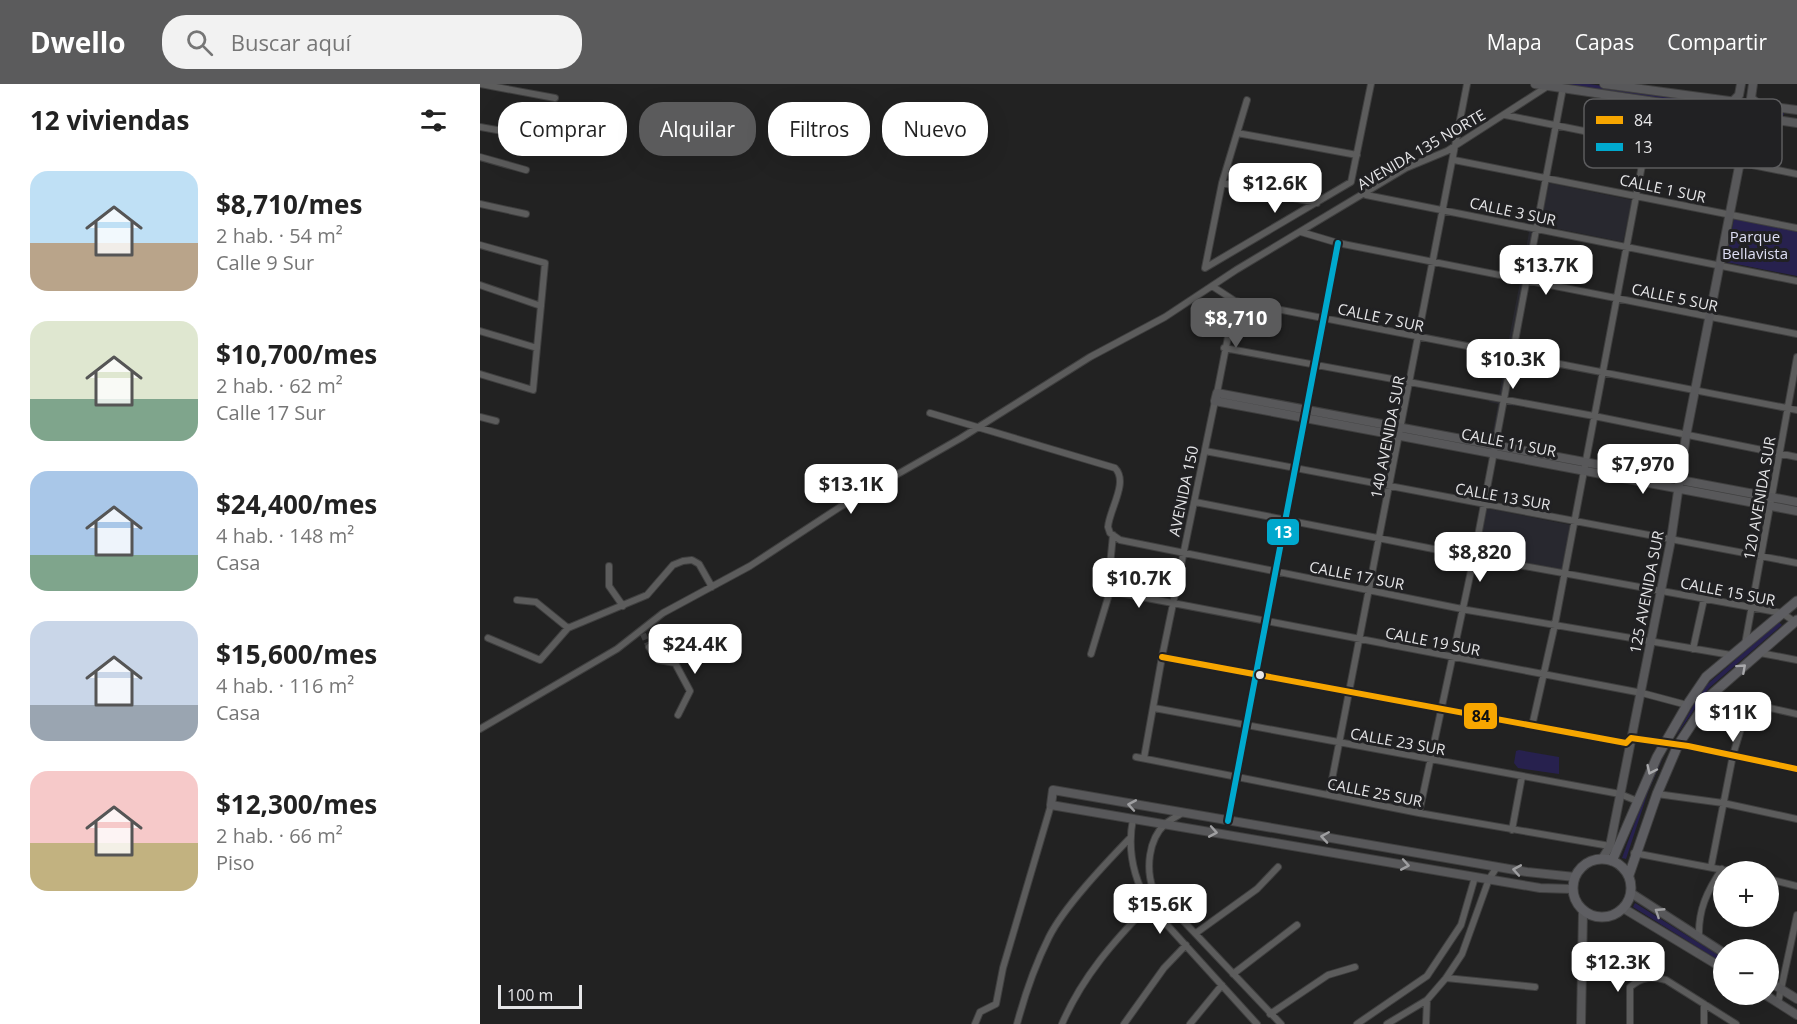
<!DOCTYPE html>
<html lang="es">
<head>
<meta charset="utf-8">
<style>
	body { margin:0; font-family:"Open Sans",sans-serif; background:#f2f2f2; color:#222; height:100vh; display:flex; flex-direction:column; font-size:22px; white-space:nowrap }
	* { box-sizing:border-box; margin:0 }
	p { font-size:20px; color:#767676 }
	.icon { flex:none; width:33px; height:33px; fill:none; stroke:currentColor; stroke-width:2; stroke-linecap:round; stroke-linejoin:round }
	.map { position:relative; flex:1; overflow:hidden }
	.panel { display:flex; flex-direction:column; background:#fff; width:480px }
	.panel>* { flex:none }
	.guide { position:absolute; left:18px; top:18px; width:570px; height:54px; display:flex; gap:12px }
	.tools { position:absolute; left:1233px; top:777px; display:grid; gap:12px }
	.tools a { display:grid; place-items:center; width:66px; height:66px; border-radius:50%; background:#fff; box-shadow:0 6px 24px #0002; font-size:30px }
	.scale { position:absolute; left:18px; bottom:15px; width:84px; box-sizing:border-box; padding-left:6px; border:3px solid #e6e6e8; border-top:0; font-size:16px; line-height:21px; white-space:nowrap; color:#e6e6e8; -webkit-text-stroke:4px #212123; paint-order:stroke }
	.price { position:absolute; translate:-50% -51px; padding:0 14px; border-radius:12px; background:#fff; color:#222; font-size:20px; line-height:39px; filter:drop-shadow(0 2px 3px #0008) }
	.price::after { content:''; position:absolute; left:50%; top:36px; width:18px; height:14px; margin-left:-9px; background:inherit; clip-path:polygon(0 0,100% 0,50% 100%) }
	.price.current { background:#5b5b5c; color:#fff }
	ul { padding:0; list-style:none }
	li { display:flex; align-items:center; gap:18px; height:150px; padding:0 30px }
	li span { display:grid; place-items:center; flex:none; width:168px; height:120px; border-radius:18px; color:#555 }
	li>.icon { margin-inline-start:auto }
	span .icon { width:72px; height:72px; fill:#fffc; stroke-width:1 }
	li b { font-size:26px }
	h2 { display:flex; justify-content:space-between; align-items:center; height:72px; padding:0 30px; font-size:26px }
	.tag { padding:0 21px; border-radius:24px; background:#fff; box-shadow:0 6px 24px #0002; font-size:21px; line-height:54px }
	.tag.current { background:#5b5b5c; color:#fff }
	header { display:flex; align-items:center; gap:36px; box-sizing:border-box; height:84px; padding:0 30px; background:#5b5b5c; color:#fff }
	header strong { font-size:28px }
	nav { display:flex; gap:33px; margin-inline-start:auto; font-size:21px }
	.search { width:420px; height:54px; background:#f2f2f2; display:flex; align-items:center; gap:15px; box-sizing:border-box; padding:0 21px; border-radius:24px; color:#767676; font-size:22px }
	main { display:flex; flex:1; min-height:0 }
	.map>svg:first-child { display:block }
	.built { fill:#28282f }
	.green { fill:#27214e }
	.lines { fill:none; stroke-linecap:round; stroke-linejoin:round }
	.street-tunnel { stroke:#3f3f40; stroke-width:6; stroke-dasharray:6 3; stroke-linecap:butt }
	.street-casing { stroke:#3f3f3f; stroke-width:8 }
	.secondary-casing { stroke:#3f3f3f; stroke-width:10 }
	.primary-casing { stroke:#3f3f3f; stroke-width:11 }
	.street { stroke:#5c5c5c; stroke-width:6 }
	.secondary { stroke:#58585a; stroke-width:8 }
	.primary { stroke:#5e5e62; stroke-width:9 }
	.bus-1-casing { stroke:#212123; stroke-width:10 }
	.bus-2-casing { stroke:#212123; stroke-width:10 }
	.bus-1 { stroke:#f7a600; stroke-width:6 }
	.bus-2 { stroke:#00a9ce; stroke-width:6 }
	.oneway { stroke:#a9a9ac }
	.oneway2 { stroke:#9f9fa1 }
	.bus-dot { fill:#e6e6e8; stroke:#212123; stroke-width:2 }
	.labels { text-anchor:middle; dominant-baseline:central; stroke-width:6; stroke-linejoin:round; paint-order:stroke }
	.street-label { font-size:15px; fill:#e6e6e8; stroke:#212123 }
	.park-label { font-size:15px; fill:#dedef5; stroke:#212123 }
	.key { fill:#212123; stroke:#5c5c5e; stroke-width:1.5 }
	.key-label { font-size:16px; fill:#e6e6e8 }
	.line-badge { stroke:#212123; stroke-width:2 }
	.badge-label { font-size:16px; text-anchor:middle; font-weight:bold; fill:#fff }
	.pale-badge-label { font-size:16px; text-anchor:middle; font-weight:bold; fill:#111 }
</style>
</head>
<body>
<header>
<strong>Dwello</strong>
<div class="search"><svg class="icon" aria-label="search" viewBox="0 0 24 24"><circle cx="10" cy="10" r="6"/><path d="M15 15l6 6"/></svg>Buscar aquí</div>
<nav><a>Mapa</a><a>Capas</a><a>Compartir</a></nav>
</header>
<main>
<section class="panel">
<h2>12 viviendas<svg class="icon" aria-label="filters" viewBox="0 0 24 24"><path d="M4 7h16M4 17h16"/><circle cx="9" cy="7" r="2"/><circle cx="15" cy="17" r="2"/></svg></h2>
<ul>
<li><span style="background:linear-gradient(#bfe0f5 60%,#b9a48a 0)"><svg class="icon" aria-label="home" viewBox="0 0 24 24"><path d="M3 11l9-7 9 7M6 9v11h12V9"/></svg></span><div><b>$8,710/mes</b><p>2 hab. · 54 m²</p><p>Calle 9 Sur</p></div></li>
<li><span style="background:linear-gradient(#dfe7d0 65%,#7fa58c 0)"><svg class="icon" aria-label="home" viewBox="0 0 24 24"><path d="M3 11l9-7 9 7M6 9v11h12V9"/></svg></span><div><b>$10,700/mes</b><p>2 hab. · 62 m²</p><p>Calle 17 Sur</p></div></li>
<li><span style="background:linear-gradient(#a9c7e8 70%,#7fa58c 0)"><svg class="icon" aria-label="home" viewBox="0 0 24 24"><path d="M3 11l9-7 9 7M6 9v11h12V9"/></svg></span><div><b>$24,400/mes</b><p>4 hab. · 148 m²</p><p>Casa</p></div></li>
<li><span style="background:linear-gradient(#c9d6e8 70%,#9aa5b1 0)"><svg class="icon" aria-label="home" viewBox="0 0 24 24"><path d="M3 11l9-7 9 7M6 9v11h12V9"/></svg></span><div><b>$15,600/mes</b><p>4 hab. · 116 m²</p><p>Casa</p></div></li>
<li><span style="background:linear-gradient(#f6c9c9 60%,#c2b280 0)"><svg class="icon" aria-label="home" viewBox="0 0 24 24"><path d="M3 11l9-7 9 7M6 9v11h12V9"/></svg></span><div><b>$12,300/mes</b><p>2 hab. · 66 m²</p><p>Piso</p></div></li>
</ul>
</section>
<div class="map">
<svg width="1317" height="940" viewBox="0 0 1317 940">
	<rect width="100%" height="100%" fill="#222"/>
	<path class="built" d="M 1069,99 L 1152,116 L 1143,158 L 1064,142 L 1063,149 L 1058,149 L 1049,193 L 1055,194 L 1054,200 L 1049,199 L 1036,267 L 1063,272 L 1062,279 L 1035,274 L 1027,313 L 1036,314 L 1034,322 L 1026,321 L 1019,358 L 1011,357 L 1018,320 L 1009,318 L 1011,310 L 1019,311 L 1026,273 L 997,267 L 998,260 L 1027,265 L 1040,198 L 1034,197 L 1035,191 L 1041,191 L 1049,148 L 1043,146 L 1045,138 L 1051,139 L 1054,125 L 1062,126 L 1062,132 Z
		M 1005,424 L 1091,441 L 1082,486 L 996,469 Z"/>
	<path class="green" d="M 1075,0 L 1109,0 L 1206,14 L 1205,20 Z
		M 1213,16 L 1303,28 L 1304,30 L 1302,33 L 1211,21 Z
		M 1254,134 L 1317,147 L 1317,192 L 1246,178 Z
		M 1299,538 L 1302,541 L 1229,604 L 1196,652 L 1223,604 Z
		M 1039,666 L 1079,673 L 1079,690 L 1038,684 L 1034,679 L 1036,667 Z
		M 1186,667 L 1168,708 L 1146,775 L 1142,774 L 1165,711 Z
		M 1155,819 L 1243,874 L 1243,879 L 1153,823 Z"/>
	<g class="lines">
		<path class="street-tunnel" d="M 163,550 L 169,563"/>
		<g class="street-casing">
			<path id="street" d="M 0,0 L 75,14
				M 767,16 L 742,99 L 725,184 L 871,98 L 891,0
				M 1025,31 L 1317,90
				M 0,43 L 67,55
				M 757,49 L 877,71
				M 0,73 L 46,86
				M 974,76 L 1317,144
				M 742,99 L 837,119
				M 886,111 L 1317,197
				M 0,120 L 46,130
				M 821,148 L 858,159 L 1317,250
				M 0,161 L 65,179 L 53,306 L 0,290
				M 0,201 L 61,222
				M 732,202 L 755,217 L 1317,326
				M 0,247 L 57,264
				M 744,264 L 1114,332 L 1317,373
				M 737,309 L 755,217
				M 450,329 L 635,384 C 649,398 629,426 628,443 L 630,449 L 640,456 L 987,526 L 1251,571
				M 0,333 L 16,337
				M 725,367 L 1317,479
				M 715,418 L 994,473 L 1270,523 L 1302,529 L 1315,538
				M 129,482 L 129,502 L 143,522
				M 630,507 L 1162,609 L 1207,621
				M 37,516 L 56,518 L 88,544
				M 8,554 L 60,576 L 88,544 L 167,511 L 193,481 L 203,477 L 212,476 L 219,480 L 232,503
				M 1265,560 L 1317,273
				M 169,563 L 179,576 L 195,579 L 210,607 L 198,631
				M 1213,565 L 1224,515
				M 1280,569 L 1317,576
				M 611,570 L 630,507 L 628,502 L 633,451
				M 682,573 L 1146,659 L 1151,654 L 1208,662 L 1317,685
				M 1231,611 L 1317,630
				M 674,624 L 1140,710 L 1157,717
				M 1052,642 L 1075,540 L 1174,18
				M 0,645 L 137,565 L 183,529 L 270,482 L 360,423 L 481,354 L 610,273 L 685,233 L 756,186 L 926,84 L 967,67 L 1068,2
				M 656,673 L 939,729 L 1130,762
				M 664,674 L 682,573 L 735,317
				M 1177,710 L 1243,719 L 1317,735
				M 849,711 L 987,0
				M 702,729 C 696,733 690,736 685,740 C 668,756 666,785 673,805 L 801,940
				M 939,729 L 994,473 L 1083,4
				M 653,735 C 647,765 654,795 669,821 L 777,940
				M 748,737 L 858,159
				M 1032,746 L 1042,692
				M 1154,769 L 1254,788
				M 1231,783 L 1253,671 L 1268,621
				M 1288,795 L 1317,802
				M 716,849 L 777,805 L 798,783
				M 1219,853 C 1218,826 1227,807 1242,785
				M 1100,889 L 1110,889
				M 753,890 L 817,841
				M 966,894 L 1055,903
				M 1298,919 L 1317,831
				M 790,930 L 848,891 L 875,883
				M 495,940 L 500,928 L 516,920 L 523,884 L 571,721
				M 537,940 C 545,910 555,881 569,853 C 584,823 625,780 649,755
				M 582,940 C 602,893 634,857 669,821
				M 644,940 L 684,884 L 706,861
				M 710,940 L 742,901
				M 877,940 L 947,892 L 981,841 L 995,793
				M 907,940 L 947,916 L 966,894 L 982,870 L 1009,795 L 1017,783
				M 946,940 L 947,916
				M 1150,940 L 1150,903 C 1162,893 1170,892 1186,896 L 1256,940
				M 1224,940 L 1224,920"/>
		</g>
		<g class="secondary-casing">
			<path id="secondary" d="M 1055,0 L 1317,39
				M 1124,0 L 1317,26
				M 1273,0 L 1271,14 L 1278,20
				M 1253,17 L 1259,11 L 1261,0
				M 1317,418 L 737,309 L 735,317 L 1317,427
				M 1122,775 L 1130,762 L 1191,456 L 1206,352 L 1269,32
				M 1092,805 L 1060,804 L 571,721 L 573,706 L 1047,788 L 1095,793
				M 1151,809 L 1244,869
				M 1143,824 L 1244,885
				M 1288,897 L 1317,915
				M 1284,910 L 1317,931
				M 1101,940 L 1103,827"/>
		</g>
		<g class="primary-casing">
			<path id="primary" d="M1093 804a29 29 0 1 1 58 0a29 29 0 1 1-58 0Z
				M 1132,777 L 1177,673 L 1207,621 L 1226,593 L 1317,517
				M 1149,791 L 1177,710 L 1198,661 L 1231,611 L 1317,536"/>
		</g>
		<use href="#street" class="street"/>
		<use href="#secondary" class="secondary"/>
		<use href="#primary" class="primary"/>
		<g class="bus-1-casing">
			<path id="bus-1" d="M 682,573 L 1146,659 L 1151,654 L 1208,662 L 1317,685"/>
		</g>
		<g class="bus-2-casing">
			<path id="bus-2" d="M 748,737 L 858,159"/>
		</g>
		<use href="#bus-1" class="bus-1"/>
		<use href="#bus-2" class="bus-2"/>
	</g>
	<defs><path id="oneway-chevron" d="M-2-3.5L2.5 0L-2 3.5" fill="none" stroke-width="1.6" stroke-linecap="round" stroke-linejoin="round" transform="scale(1.5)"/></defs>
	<g class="oneway">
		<use href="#oneway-chevron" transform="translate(1262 584) rotate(-42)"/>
		<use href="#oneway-chevron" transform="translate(1171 686) rotate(115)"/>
	</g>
	<g class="oneway2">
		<use href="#oneway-chevron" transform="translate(652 721) rotate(-170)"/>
		<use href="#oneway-chevron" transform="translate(733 748) rotate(10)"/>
		<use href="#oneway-chevron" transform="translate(845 753) rotate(-171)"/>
		<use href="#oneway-chevron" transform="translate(925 781) rotate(10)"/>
		<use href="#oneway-chevron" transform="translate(1037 786) rotate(-170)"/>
		<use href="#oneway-chevron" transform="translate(1179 828) rotate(-147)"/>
	</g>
	<circle class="bus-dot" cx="780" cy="591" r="5"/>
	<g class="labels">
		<g class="street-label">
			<text transform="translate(941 65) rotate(-30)">AVENIDA 135 NORTE</text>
			<text transform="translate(1183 104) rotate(12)">CALLE 1 SUR</text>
			<text transform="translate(1033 127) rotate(12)">CALLE 3 SUR</text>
			<text transform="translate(1195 213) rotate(12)">CALLE 5 SUR</text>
			<text transform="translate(901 233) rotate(12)">CALLE 7 SUR</text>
			<text transform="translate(907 353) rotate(-79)">140 AVENIDA SUR</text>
			<text transform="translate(1029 358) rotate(11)">CALLE 11 SUR</text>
			<text transform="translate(703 407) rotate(-78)">AVENIDA 150</text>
			<text transform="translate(1023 412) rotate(10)">CALLE 13 SUR</text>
			<text transform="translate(1279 414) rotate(-80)">120 AVENIDA SUR</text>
			<text transform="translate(877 491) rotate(11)">CALLE 17 SUR</text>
			<text transform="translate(1248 507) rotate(11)">CALLE 15 SUR</text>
			<text transform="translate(1166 508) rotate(-79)">125 AVENIDA SUR</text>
			<text transform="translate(953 557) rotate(11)">CALLE 19 SUR</text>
			<text transform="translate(918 657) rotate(10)">CALLE 23 SUR</text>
			<text transform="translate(895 708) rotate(11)">CALLE 25 SUR</text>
		</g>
		<g class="park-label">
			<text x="1275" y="152">Parque<tspan x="1275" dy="17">Bellavista</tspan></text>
		</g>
	</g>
	<rect x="1104" y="15" width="198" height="69" rx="9" class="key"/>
	<rect x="1116" y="32" width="27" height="8" fill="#f7a600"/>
	<rect x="1116" y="59" width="27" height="8" fill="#00a9ce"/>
	<g class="key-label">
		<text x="1154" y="42">84</text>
		<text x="1154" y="69">13</text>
	</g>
	<g class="line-badge">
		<rect x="786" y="434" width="34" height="28" rx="6" fill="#00a9ce"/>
		<rect x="983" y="618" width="35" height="28" rx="6" fill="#f7a600"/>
	</g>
	<g class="badge-label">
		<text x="803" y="454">13</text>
	</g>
	<g class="pale-badge-label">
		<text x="1001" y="638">84</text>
	</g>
</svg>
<div class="tools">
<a>+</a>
<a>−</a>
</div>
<div class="scale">100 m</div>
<b class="price" style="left:795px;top:130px">$12.6K</b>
<b class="price" style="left:1066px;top:212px">$13.7K</b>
<b class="price current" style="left:756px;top:265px">$8,710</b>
<b class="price" style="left:1033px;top:306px">$10.3K</b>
<b class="price" style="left:1163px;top:411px">$7,970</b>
<b class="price" style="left:371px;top:431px">$13.1K</b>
<b class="price" style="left:1000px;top:499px">$8,820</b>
<b class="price" style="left:659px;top:525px">$10.7K</b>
<b class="price" style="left:215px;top:591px">$24.4K</b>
<b class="price" style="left:1253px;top:659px">$11K</b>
<b class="price" style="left:680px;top:851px">$15.6K</b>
<b class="price" style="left:1138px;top:909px">$12.3K</b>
<div class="guide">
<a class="tag">Comprar</a>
<a class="tag current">Alquilar</a>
<a class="tag">Filtros</a>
<a class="tag">Nuevo</a>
</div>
</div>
</main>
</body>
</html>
